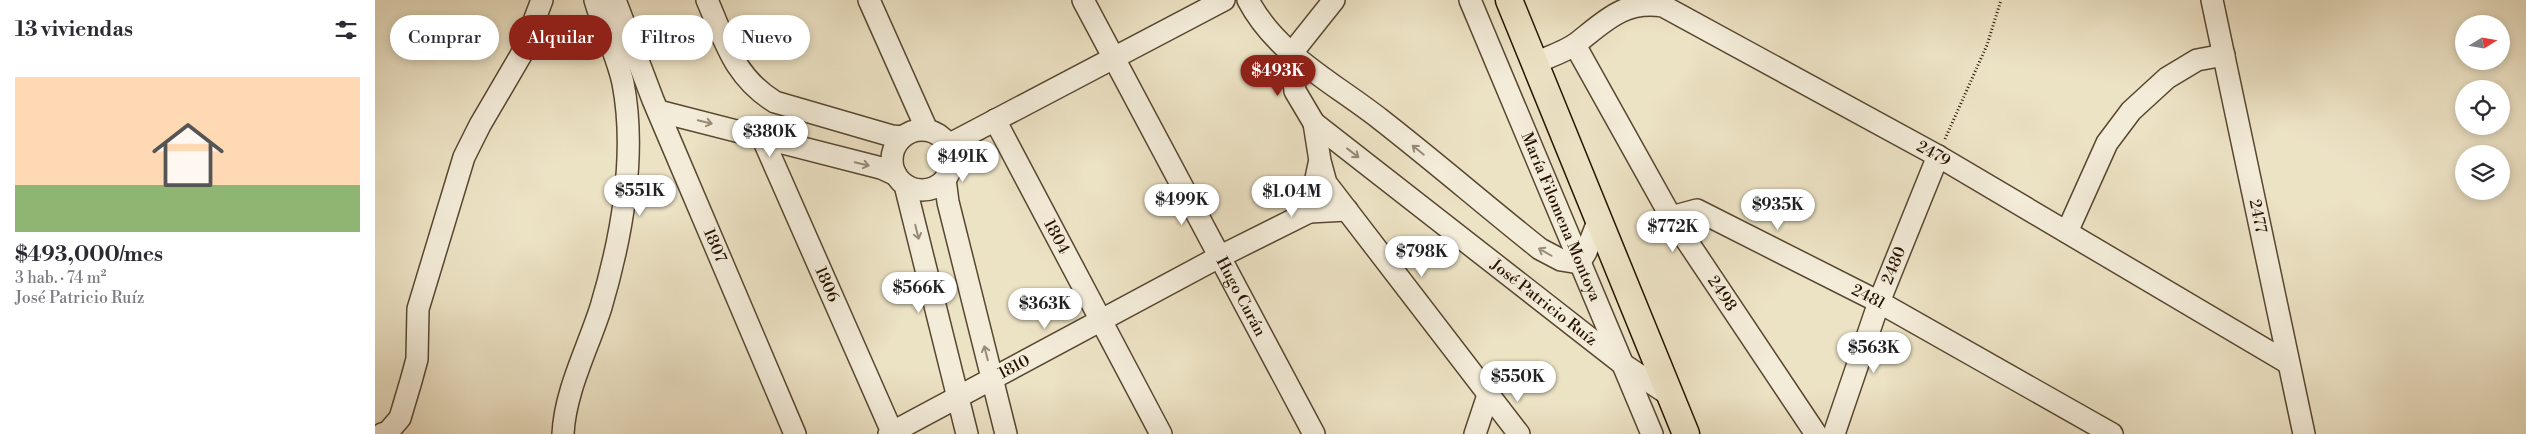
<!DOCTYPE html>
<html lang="es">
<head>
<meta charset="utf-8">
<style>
	body { margin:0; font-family:"Libre Bodoni",serif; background:#f7f7f7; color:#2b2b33; height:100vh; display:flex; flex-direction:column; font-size:19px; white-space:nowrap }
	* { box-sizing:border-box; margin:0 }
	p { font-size:16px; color:#7c7c81 }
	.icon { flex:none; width:28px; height:28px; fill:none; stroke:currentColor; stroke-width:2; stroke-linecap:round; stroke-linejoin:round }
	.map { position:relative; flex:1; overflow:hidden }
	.side { display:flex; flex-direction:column; background:#fff; width:375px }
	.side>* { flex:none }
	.hud { position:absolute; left:15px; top:15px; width:475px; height:45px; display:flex; gap:10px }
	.needle { width:32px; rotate:79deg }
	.tools { position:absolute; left:2080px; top:15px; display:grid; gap:10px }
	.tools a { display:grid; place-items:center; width:55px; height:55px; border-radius:50%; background:#fff; box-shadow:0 2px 8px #0003; font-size:25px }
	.price { position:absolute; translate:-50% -42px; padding:0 11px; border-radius:18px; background:#fff; color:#222; font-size:16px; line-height:32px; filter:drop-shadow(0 1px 2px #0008) }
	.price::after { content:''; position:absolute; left:50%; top:30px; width:15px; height:11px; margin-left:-8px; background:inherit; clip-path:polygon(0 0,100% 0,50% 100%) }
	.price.active { background:#8f2418; color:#fff }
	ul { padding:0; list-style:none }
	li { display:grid; align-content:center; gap:10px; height:265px; padding:0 15px }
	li+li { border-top:1px solid #e1e1e2 }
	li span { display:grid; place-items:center; height:155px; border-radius:0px; color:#555 }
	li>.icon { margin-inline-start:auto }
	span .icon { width:90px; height:90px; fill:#fffc; stroke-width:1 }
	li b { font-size:21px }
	h2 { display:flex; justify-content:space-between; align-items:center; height:60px; padding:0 15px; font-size:21px }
	.chip { padding:0 18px; border-radius:22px; background:#fff; box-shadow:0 2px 8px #0003; font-size:18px; line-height:45px }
	.chip.active { background:#8f2418; color:#fff }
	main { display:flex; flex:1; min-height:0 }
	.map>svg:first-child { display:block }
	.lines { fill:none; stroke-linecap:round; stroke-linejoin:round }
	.minor-casing { stroke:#584731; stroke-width:24 }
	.major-casing { stroke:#271300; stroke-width:29 }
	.path { stroke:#271300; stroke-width:3; stroke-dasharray:1 2.5; stroke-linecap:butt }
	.minor { stroke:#f3ecd9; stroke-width:21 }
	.major { stroke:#ece2c4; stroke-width:26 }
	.oneway { stroke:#978a77 }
	.labels { text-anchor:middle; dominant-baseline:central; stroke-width:5; stroke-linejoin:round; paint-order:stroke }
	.street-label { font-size:16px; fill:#271300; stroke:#f3ecd9 }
</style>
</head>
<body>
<main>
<section class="side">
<h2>13 viviendas<svg class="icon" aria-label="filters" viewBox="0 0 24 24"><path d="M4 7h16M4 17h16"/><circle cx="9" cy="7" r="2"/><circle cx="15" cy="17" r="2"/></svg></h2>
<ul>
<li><span style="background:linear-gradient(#ffd9b3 70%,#8fb573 0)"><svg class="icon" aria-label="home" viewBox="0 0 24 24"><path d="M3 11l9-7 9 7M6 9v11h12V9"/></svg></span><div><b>$493,000/mes</b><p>3 hab. · 74 m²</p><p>José Patricio Ruíz</p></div></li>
</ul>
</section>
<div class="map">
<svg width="2151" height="434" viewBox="0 0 2151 434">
	<rect width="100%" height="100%" fill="#ece2c4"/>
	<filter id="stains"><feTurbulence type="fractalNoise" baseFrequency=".004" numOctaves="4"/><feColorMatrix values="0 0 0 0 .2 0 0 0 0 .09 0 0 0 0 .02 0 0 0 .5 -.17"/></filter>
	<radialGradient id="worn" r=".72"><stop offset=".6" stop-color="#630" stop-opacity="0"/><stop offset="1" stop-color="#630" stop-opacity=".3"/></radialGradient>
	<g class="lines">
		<g class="minor-casing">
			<g id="minor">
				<path id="s1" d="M 240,0 L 278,100 L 420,434"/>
				<path d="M 332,0 C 350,41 359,77 400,102 L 517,136 L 527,137"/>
				<path d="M 494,0 L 552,130"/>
				<path id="s2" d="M 708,0 L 939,434"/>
				<path d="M 873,0 C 901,54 959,83 1005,119 C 1059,161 1111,206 1165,249 L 1186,260 L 1204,263 L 1211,252 L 1224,219"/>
				<path id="s3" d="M 1095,0 L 1277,434"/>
				<path id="s4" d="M 1837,0 L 1929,434"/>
				<path id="s5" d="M 1200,45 L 1296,217 L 1441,434"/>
				<path id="s6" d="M 916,54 L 920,91 L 939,123 L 1249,365 L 1296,396"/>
				<path d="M 916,54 L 959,0"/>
				<path id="s7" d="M 1160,63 C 1173,57 1190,52 1202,43 C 1230,21 1249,0 1288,6 L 1563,156 L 1913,363"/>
				<path d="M 283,111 L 506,168 L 521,175"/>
				<path id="s8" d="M 620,120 L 786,434"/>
				<path d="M 939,123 L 945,161 L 951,183 L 1144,434"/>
				<circle cx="547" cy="160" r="30"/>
				<path id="s9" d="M 387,137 L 517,432"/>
				<path d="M 573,145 L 849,0"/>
				<path d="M 944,164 L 934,212 L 972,210"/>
				<path d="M 570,179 L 573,202 L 631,434"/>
				<path d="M 530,185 L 592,434"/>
				<path id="s10" d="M 1296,217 L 1322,210 L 1504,302 L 1737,434"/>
				<path d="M 1692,232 L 1732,143 L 1756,111 L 1792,78 L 1822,60 L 1849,55"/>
				<path d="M 7,434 L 13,432 L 25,418 L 36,381 L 42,359 L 43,309 L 89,157 L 105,125 L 146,55 L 167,0"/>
				<path d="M 188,434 C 190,391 213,348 226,307 C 247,236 262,156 248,83 C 242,55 228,28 220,0"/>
				<path id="s11" d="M 514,434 L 844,257 L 934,212"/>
				<path d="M 1100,434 L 1113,395"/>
				<path id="s12" d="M 1459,434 L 1504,302 L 1563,156"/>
			</g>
		</g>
		<g class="major-casing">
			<path id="major" d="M 1134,0 L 1311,434"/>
		</g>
		<path class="path" d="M 1570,139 L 1612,45 L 1626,0"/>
		<use href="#minor" class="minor"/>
		<use href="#major" class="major"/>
	</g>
	<defs><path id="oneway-shaft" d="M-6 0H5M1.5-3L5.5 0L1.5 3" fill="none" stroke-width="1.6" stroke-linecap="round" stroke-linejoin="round" transform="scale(1.25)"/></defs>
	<g class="oneway">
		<use href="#oneway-shaft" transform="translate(330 122) rotate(14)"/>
		<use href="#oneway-shaft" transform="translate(1043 150) rotate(-141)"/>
		<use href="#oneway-shaft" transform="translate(978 153) rotate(38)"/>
		<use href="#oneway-shaft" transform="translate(487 164) rotate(14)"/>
		<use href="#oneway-shaft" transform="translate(542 232) rotate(76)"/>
		<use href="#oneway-shaft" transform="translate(1170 252) rotate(-150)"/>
		<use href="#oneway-shaft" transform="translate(611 353) rotate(-104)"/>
	</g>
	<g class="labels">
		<g class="street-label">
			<text stroke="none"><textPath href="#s7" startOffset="452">2479</textPath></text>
			<text stroke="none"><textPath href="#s3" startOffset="235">María Filomena Montoya</textPath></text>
			<text stroke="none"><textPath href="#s4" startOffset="221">2477</textPath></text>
			<text stroke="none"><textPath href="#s8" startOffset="132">1804</textPath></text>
			<text stroke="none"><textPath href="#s1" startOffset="265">1807</textPath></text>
			<text stroke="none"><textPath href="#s12" startOffset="179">2480</textPath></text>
			<text stroke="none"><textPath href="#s9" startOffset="161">1806</textPath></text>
			<text stroke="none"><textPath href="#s5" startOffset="289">2498</textPath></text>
			<text stroke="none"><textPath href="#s2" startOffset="336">Hugo Curán</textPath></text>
			<text stroke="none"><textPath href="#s10" startOffset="219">2481</textPath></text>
			<text stroke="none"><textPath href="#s6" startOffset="366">José Patricio Ruíz</textPath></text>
			<text stroke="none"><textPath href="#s11" startOffset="142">1810</textPath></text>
		</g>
	</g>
	<rect width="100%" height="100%" filter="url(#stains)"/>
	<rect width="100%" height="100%" fill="url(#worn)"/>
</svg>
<div class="tools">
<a><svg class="needle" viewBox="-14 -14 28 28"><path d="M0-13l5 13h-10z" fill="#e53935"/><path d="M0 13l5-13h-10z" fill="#7c7c81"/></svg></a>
<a><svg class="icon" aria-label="locate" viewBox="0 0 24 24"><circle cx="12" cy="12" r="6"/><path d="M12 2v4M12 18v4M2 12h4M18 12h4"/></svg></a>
<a><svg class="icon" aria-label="layers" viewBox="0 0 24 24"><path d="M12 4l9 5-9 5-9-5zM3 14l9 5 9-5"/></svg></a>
</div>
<b class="price active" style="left:903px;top:97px">$493K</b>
<b class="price" style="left:395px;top:158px">$380K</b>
<b class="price" style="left:588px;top:183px">$491K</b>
<b class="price" style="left:265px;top:217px">$551K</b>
<b class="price" style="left:917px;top:218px">$1.04M</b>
<b class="price" style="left:807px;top:226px">$499K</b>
<b class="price" style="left:1403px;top:231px">$935K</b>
<b class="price" style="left:1298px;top:253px">$772K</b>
<b class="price" style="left:1047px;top:278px">$798K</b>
<b class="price" style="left:544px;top:314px">$566K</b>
<b class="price" style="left:670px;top:330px">$363K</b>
<b class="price" style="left:1499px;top:374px">$563K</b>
<b class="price" style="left:1143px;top:403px">$550K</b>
<div class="hud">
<a class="chip">Comprar</a>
<a class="chip active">Alquilar</a>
<a class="chip">Filtros</a>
<a class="chip">Nuevo</a>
</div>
</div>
</main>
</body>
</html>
